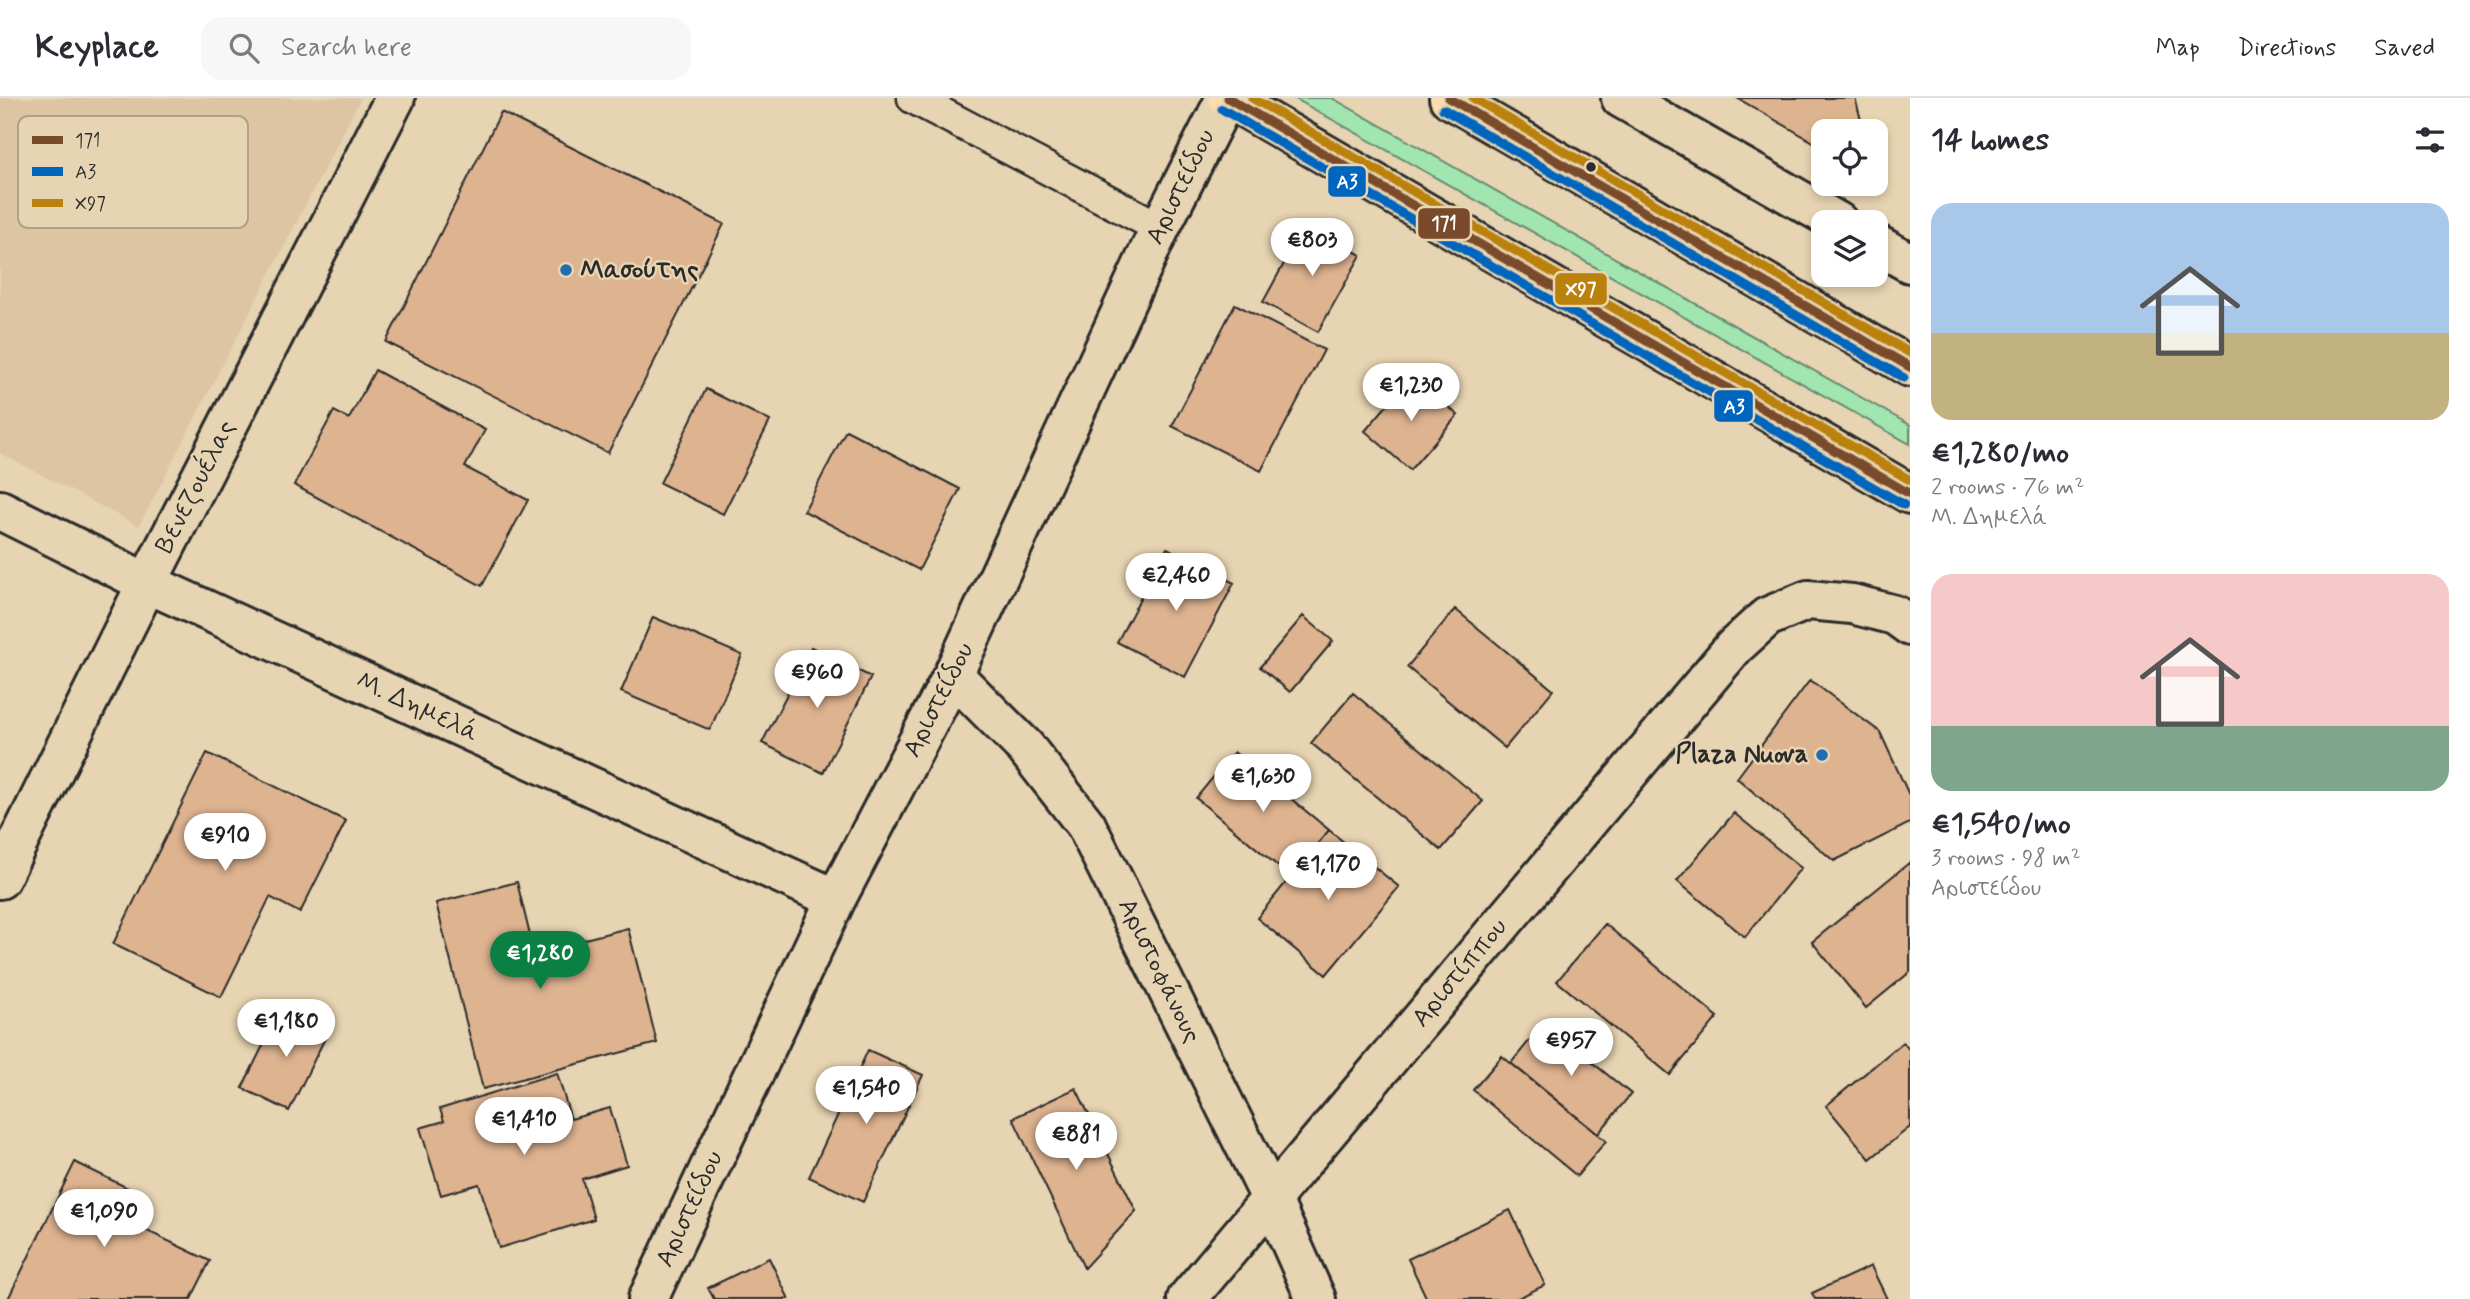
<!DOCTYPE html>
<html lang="en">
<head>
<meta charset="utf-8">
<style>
	body { margin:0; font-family:Mynerve,sans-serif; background:#f7f7f7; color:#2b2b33; height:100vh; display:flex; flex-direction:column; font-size:26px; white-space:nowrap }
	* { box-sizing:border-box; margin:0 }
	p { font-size:23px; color:#7c7c81 }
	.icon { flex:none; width:38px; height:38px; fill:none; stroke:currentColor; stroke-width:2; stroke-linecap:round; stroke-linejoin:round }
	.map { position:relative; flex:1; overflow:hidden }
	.side { display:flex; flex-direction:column; background:#fff; width:560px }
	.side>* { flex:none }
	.fabs { position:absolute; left:1811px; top:21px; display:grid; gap:14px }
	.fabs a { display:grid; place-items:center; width:77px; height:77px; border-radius:14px; background:#fff; box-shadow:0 4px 10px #0003; font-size:35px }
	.price { position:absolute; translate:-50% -60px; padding:0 16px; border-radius:24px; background:#fff; color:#222; font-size:23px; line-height:46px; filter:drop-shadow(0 2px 4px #0008) }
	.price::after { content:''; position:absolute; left:50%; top:42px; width:21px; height:16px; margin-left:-10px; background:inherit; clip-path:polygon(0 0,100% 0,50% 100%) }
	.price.current { background:#0b8043; color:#fff }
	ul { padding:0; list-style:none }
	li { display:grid; align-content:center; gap:14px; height:371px; padding:0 21px }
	li span { display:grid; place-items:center; height:217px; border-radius:21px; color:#555 }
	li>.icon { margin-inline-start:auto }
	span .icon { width:126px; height:126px; fill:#fffc; stroke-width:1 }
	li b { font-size:30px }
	h2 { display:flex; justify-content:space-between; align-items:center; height:84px; padding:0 21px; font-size:30px }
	header { display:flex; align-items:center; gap:42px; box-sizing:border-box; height:98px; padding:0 35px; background:#fff; border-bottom:2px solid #e1e1e2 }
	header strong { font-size:33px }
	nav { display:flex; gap:38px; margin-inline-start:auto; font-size:24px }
	.search { width:490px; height:63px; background:#f7f7f7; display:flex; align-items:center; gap:18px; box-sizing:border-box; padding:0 24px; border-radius:21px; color:#7c7c81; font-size:26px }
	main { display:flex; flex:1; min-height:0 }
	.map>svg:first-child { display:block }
	.built { fill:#ddc4a3 }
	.green { fill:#a1e5b1; stroke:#66886e; stroke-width:2 }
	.building { fill:#deb390; stroke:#2b2b2b; stroke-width:2 }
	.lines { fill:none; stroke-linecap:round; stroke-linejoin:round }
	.lane-casing { stroke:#2b2b2b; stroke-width:35 }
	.street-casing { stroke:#2b2b2b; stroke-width:44 }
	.primary-casing { stroke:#2b2b2b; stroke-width:44 }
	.lane { stroke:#e7d4b2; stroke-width:30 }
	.street { stroke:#e7d4b2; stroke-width:38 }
	.primary { stroke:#fcdcac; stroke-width:38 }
	.bus-1-casing { stroke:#e7d4b2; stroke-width:14 }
	.bus-2-casing { stroke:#e7d4b2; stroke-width:14 }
	.bus-3-casing { stroke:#e7d4b2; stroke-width:14 }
	.bus-1 { stroke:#7a4b2a; stroke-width:9 }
	.bus-2 { stroke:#0065bd; stroke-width:9 }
	.bus-3 { stroke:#ba810d; stroke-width:9 }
	.bus-dot { fill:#2b2b2b; stroke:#e7d4b2; stroke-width:2.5 }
	.poi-dot { fill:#1f6fb2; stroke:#e7d4b2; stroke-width:2.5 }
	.labels { text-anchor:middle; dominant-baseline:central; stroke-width:5; stroke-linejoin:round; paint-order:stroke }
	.street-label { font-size:26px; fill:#2b2b2b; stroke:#e7d4b2 }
	.poi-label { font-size:26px; font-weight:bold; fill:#2b2b2b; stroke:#e7d4b2; text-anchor:start }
	.key { fill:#e7d4b2; stroke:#afa18a; stroke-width:2 }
	.key-label { font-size:19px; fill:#2b2b2b }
	.line-badge { stroke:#e7d4b2; stroke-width:2.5 }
	.badge-label { font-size:19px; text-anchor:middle; font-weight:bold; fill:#fff }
</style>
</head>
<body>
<header>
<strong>Keyplace</strong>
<div class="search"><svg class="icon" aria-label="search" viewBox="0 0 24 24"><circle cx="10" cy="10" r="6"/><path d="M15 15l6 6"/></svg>Search here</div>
<nav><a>Map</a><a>Directions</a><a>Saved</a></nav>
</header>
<main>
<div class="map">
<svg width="1910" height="1201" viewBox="0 0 1910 1201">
	<rect width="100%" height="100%" fill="#e7d4b2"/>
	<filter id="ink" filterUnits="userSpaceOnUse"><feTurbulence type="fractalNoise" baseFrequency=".0143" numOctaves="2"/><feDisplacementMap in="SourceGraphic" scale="14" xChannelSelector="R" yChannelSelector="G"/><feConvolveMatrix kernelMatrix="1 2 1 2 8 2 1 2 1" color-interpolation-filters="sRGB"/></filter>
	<g filter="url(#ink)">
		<path class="built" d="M 0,0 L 361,0 L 139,428 L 0,355 Z"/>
		<path class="green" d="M 1294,0 L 1332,0 L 1910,327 L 1910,346 Z"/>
		<path class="building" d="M 1737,0 L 1855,0 L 1863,29 L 1861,33 L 1824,33 L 1824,50 Z
			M 501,14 L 724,126 L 608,355 L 386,244 Z
			M 1305,127 L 1361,157 L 1318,234 L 1263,204 Z
			M 1235,206 L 1324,252 L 1261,373 L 1172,328 Z
			M 375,272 L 485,332 L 465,369 L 528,402 L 482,488 L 294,387 L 334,313 L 349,321 Z
			M 1412,278 L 1458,317 L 1410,372 L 1365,333 Z
			M 706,291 L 770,323 L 723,416 L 660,385 Z
			M 846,332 L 960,391 L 919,472 L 804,413 Z
			M 1167,450 L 1234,485 L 1185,579 L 1117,544 Z
			M 1455,511 L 1553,592 L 1505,650 L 1407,569 Z
			M 1303,518 L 1333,543 L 1290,594 L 1260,569 Z
			M 653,519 L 742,557 L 710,632 L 621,594 Z
			M 811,549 L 871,579 L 823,675 L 762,645 Z
			M 1810,582 L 1880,634 L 1910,699 L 1910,725 L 1834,763 L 1737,680 Z
			M 1353,595 L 1483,703 L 1441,752 L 1311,645 Z
			M 1234,654 L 1329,732 L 1291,779 L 1196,700 Z
			M 207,655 L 346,723 L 300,815 L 270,799 L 221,899 L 113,846 Z
			M 1734,715 L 1801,770 L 1745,839 L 1677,783 Z
			M 1329,732 L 1399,789 L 1326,877 L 1257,820 Z
			M 1910,764 L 1910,874 L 1866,910 L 1812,844 Z
			M 517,784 L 534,854 L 628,830 L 657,945 L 483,991 L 436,805 Z
			M 1605,826 L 1718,919 L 1670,977 L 1557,883 Z
			M 282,909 L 329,932 L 289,1013 L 242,990 Z
			M 1544,925 L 1631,996 L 1598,1036 L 1511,965 Z
			M 1903,944 L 1910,953 L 1910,1029 L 1870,1061 L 1826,1008 Z
			M 868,952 L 923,977 L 863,1104 L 809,1079 Z
			M 1502,958 L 1606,1043 L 1577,1078 L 1473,992 Z
			M 557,975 L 571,1021 L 610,1010 L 627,1067 L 582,1081 L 594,1121 L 499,1150 L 479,1086 L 441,1097 L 420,1030 L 444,1023 L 440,1011 Z
			M 1076,990 L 1136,1113 L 1084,1170 L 1013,1020 Z
			M 75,1064 L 148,1100 L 135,1127 L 210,1163 L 191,1201 L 8,1201 Z
			M 1510,1112 L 1545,1187 L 1516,1201 L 1427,1201 L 1408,1161 Z
			M 769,1160 L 789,1201 L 714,1201 L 708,1190 Z
			M 1871,1168 L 1887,1201 L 1815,1201 L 1812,1195 Z"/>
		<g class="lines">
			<g class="lane-casing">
				<path id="lane" d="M 913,0 L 1160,130"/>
			</g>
			<g class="street-casing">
				<path id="street" d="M 1621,0 L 1838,124
					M 1876,146 L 1910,165
					M 0,412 L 147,485 L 836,801
					M 953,577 L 1025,649 L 1086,727 L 1271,1100 L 1316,1201
					M 0,781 L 147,485 L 395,0
					M 648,1201 L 836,801 L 953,577 L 1160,130 L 1226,0
					M 1187,1201 L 1734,549 L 1767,519 L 1808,502 L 1852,506 L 1895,517 L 1910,528"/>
			</g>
			<g class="primary-casing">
				<path id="primary" d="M 1228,0 L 1910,396
					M 1449,0 L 1910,269"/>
			</g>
			<use href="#lane" class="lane"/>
			<use href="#street" class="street"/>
			<use href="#primary" class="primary"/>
			<g class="bus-1-casing">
				<path id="bus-1" d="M 1228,0 L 1910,396
					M 1449,0 L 1910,269"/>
			</g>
			<g class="bus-2-casing">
				<path id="bus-2" d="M 1222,11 L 1904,407
					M 1443,11 L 1904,280"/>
			</g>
			<g class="bus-3-casing">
				<path id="bus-3" d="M 1252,0 L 1910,382
					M 1473,0 L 1910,255"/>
			</g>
			<use href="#bus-1" class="bus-1"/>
			<use href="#bus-2" class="bus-2"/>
			<use href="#bus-3" class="bus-3"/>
		</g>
	</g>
	<circle class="bus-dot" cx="1591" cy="69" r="6"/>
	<g class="poi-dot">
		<circle cx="566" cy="172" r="7"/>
		<circle cx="1822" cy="657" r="7"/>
	</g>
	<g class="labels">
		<g class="street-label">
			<text transform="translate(1181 89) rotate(-64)">Αριστείδου</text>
			<text transform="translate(196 389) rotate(-63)">Βενεζουέλας</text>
			<text transform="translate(939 602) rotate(-63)">Αριστείδου</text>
			<text transform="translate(417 609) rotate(25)">Μ. Δημελά</text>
			<text transform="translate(1159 873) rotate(64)">Αριστοφάνους</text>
			<text transform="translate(1460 875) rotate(-50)">Αριστίππου</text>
			<text transform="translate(690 1111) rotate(-65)">Αριστείδου</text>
		</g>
		<g class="poi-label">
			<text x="580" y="172">Μασούτης</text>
			<text x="1808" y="657" text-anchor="end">Plaza Nuova</text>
		</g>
	</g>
	<rect x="18" y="18" width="230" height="112" rx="10" class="key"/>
	<rect x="32" y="38" width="31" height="8" fill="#7a4b2a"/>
	<rect x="32" y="69" width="31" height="9" fill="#0065bd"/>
	<rect x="32" y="101" width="31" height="8" fill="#ba810d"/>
	<g class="key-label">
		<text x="75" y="49">171</text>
		<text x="75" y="80">Α3</text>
		<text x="75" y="112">X97</text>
	</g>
	<g class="line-badge">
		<rect x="1327" y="67" width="40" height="33" rx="7" fill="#0065bd"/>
		<rect x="1417" y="109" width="54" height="33" rx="7" fill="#7a4b2a"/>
		<rect x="1554" y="174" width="54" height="34" rx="7" fill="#ba810d"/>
		<rect x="1713" y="291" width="41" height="34" rx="7" fill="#0065bd"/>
	</g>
	<g class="badge-label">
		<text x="1347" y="90">Α3</text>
		<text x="1444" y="132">171</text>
		<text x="1581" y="198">X97</text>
		<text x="1734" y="315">Α3</text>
	</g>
</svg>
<div class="fabs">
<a><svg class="icon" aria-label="locate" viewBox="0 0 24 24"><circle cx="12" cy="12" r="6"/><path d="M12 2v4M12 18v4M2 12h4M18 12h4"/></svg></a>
<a><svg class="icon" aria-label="layers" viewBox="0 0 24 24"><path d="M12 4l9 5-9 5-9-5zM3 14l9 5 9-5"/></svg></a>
</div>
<b class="price" style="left:1312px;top:180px">€803</b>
<b class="price" style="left:1411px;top:325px">€1,230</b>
<b class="price" style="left:1176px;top:515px">€2,460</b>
<b class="price" style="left:817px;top:612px">€960</b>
<b class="price" style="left:1263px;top:716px">€1,630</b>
<b class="price" style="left:225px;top:775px">€910</b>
<b class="price" style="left:1328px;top:804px">€1,170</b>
<b class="price current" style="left:540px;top:893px">€1,280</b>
<b class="price" style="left:286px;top:961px">€1,180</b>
<b class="price" style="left:1571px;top:980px">€957</b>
<b class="price" style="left:866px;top:1028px">€1,540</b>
<b class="price" style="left:524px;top:1059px">€1,410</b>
<b class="price" style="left:1076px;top:1074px">€881</b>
<b class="price" style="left:104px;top:1151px">€1,090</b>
</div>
<section class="side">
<h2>14 homes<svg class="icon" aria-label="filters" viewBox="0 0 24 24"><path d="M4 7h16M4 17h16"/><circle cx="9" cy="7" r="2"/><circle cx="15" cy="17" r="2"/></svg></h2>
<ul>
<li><span style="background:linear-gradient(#a9c7e8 60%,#c2b280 0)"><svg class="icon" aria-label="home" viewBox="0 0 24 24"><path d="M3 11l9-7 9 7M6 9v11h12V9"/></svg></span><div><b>€1,280/mo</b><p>2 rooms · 76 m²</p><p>Μ. Δημελά</p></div></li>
<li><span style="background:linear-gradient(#f6c9c9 70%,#7fa58c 0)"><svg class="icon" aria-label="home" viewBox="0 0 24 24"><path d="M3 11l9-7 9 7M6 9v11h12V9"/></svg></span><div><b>€1,540/mo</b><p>3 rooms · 98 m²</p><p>Αριστείδου</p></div></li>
</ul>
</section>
</main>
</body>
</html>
